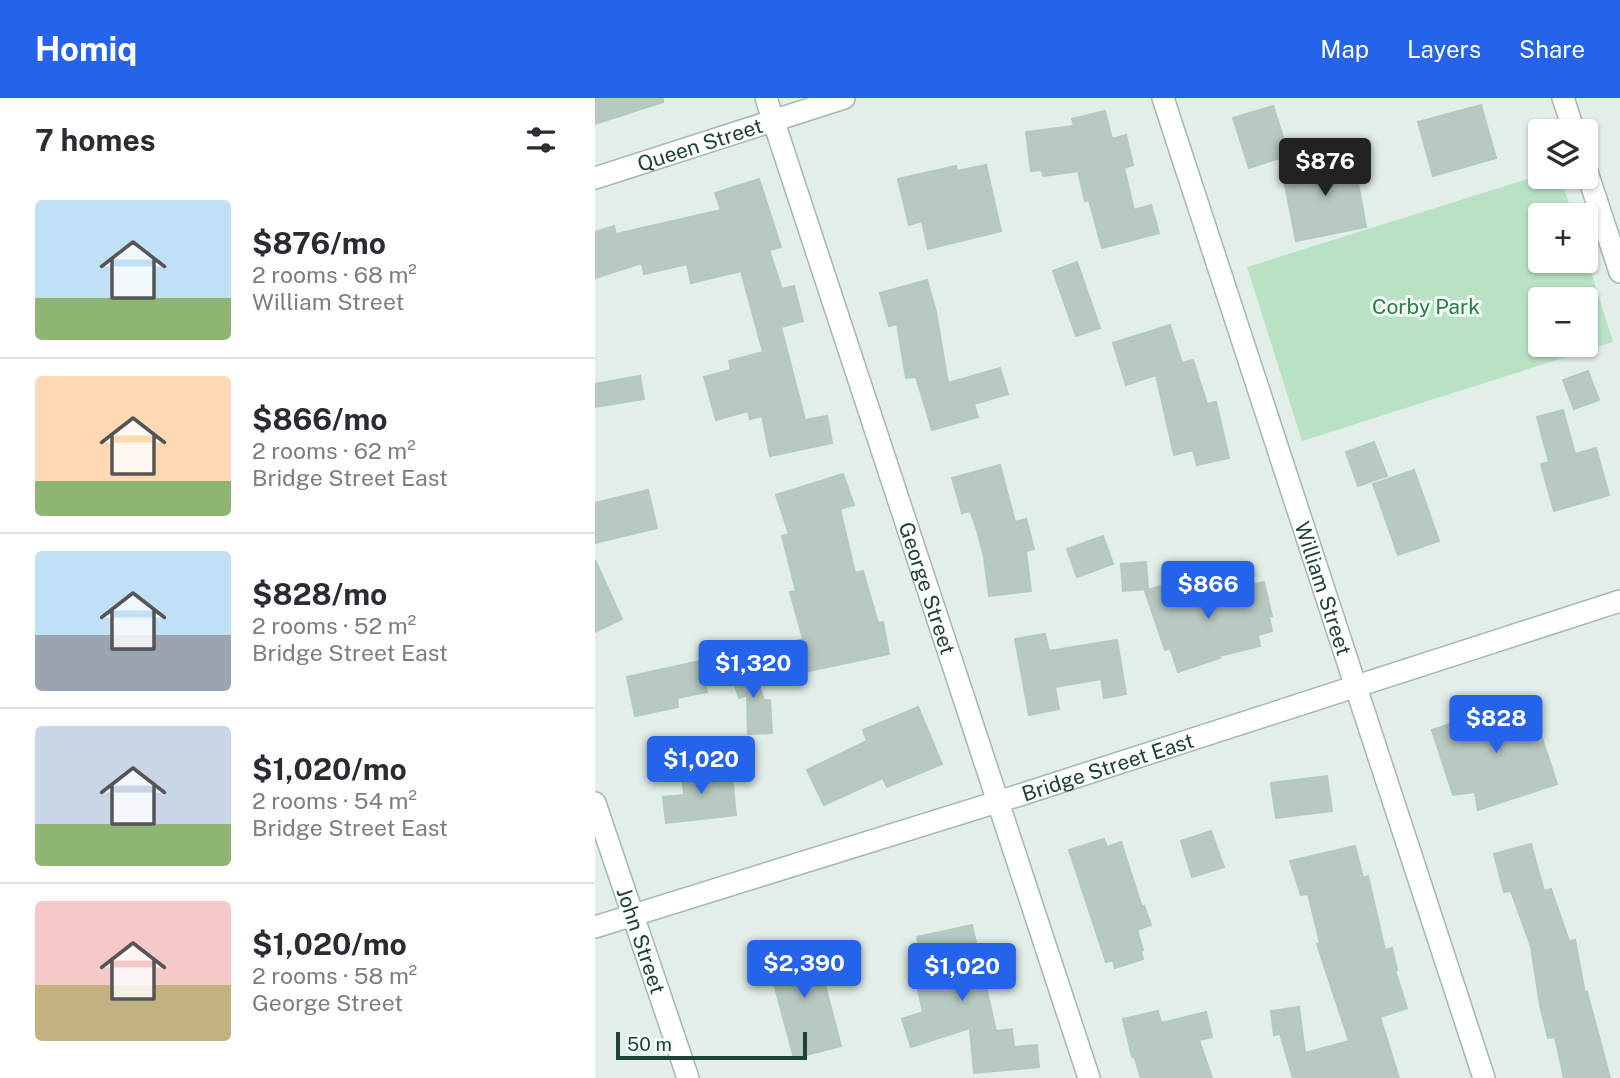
<!DOCTYPE html>
<html lang="en">
<head>
<meta charset="utf-8">
<style>
	body { margin:0; font-family:"Public Sans",sans-serif; background:#f7f7f7; color:#2b2b33; height:100vh; display:flex; flex-direction:column; font-size:26px; white-space:nowrap }
	* { box-sizing:border-box; margin:0 }
	p { font-size:23px; color:#7c7c81 }
	.icon { flex:none; width:38px; height:38px; fill:none; stroke:currentColor; stroke-width:2; stroke-linecap:round; stroke-linejoin:round }
	.map { position:relative; flex:1; overflow:hidden }
	.panel { display:flex; flex-direction:column; background:#fff; width:595px }
	.panel>* { flex:none }
	.buttons { position:absolute; left:933px; top:21px; display:grid; gap:14px }
	.buttons a { display:grid; place-items:center; width:70px; height:70px; border-radius:7px; background:#fff; box-shadow:0 2px 5px #0004; font-size:35px }
	.scale { position:absolute; left:21px; bottom:18px; width:191px; box-sizing:border-box; padding-left:7px; border:4px solid #1f4238; border-top:0; font-size:19px; line-height:24px; white-space:nowrap; color:#1f4238; -webkit-text-stroke:5px #f3faf6; paint-order:stroke }
	.price { position:absolute; translate:-50% -60px; padding:0 16px; border-radius:7px; background:#2563eb; color:#fff; font-size:23px; line-height:46px; filter:drop-shadow(0 2px 4px #0008) }
	.price::after { content:''; position:absolute; left:50%; top:42px; width:21px; height:16px; margin-left:-10px; background:inherit; clip-path:polygon(0 0,100% 0,50% 100%) }
	.price.on { background:#222; color:#fff }
	ul { padding:0; list-style:none }
	li { display:flex; align-items:center; gap:21px; height:175px; padding:0 35px }
	li+li { border-top:2px solid #e1e1e2 }
	li span { display:grid; place-items:center; flex:none; width:196px; height:140px; border-radius:7px; color:#555 }
	li>.icon { margin-inline-start:auto }
	span .icon { width:84px; height:84px; fill:#fffc; stroke-width:1 }
	li b { font-size:30px }
	h2 { display:flex; justify-content:space-between; align-items:center; height:84px; padding:0 35px; font-size:30px }
	header { display:flex; align-items:center; gap:42px; box-sizing:border-box; height:98px; padding:0 35px; background:#2563eb; color:#fff }
	header strong { font-size:33px }
	nav { display:flex; gap:38px; margin-inline-start:auto; font-size:24px }
	main { display:flex; flex:1; min-height:0 }
	.map>svg:first-child { display:block }
	.green { fill:#b8e2c3; fill-rule:evenodd }
	.building { fill:#b7c9c1; stroke:#b4c9bf; stroke-width:2 }
	.lines { fill:none; stroke-linecap:round; stroke-linejoin:round }
	.minor-casing { stroke:#a4b7b0; stroke-width:24 }
	.minor { stroke:#fff; stroke-width:21 }
	.labels { text-anchor:middle; dominant-baseline:central; stroke-width:6; stroke-linejoin:round; paint-order:stroke }
	.street-label { font-size:21px; fill:#1f4238; stroke:#f3faf6 }
	.park-label { font-size:21px; fill:#247e45; stroke:#f3faf6 }
</style>
</head>
<body>
<header>
<strong>Homiq</strong>
<nav><a>Map</a><a>Layers</a><a>Share</a></nav>
</header>
<main>
<section class="panel">
<h2>7 homes<svg class="icon" aria-label="filters" viewBox="0 0 24 24"><path d="M4 7h16M4 17h16"/><circle cx="9" cy="7" r="2"/><circle cx="15" cy="17" r="2"/></svg></h2>
<ul>
<li><span style="background:linear-gradient(#bfe0f5 70%,#8fb573 0)"><svg class="icon" aria-label="home" viewBox="0 0 24 24"><path d="M3 11l9-7 9 7M6 9v11h12V9"/></svg></span><div><b>$876/mo</b><p>2 rooms · 68 m²</p><p>William Street</p></div></li>
<li><span style="background:linear-gradient(#ffd9b3 75%,#8fb573 0)"><svg class="icon" aria-label="home" viewBox="0 0 24 24"><path d="M3 11l9-7 9 7M6 9v11h12V9"/></svg></span><div><b>$866/mo</b><p>2 rooms · 62 m²</p><p>Bridge Street East</p></div></li>
<li><span style="background:linear-gradient(#bfe0f5 60%,#9aa5b1 0)"><svg class="icon" aria-label="home" viewBox="0 0 24 24"><path d="M3 11l9-7 9 7M6 9v11h12V9"/></svg></span><div><b>$828/mo</b><p>2 rooms · 52 m²</p><p>Bridge Street East</p></div></li>
<li><span style="background:linear-gradient(#c9d6e8 70%,#8fb573 0)"><svg class="icon" aria-label="home" viewBox="0 0 24 24"><path d="M3 11l9-7 9 7M6 9v11h12V9"/></svg></span><div><b>$1,020/mo</b><p>2 rooms · 54 m²</p><p>Bridge Street East</p></div></li>
<li><span style="background:linear-gradient(#f6c9c9 60%,#c2b280 0)"><svg class="icon" aria-label="home" viewBox="0 0 24 24"><path d="M3 11l9-7 9 7M6 9v11h12V9"/></svg></span><div><b>$1,020/mo</b><p>2 rooms · 58 m²</p><p>George Street</p></div></li>
</ul>
</section>
<div class="map">
<svg width="1025" height="980" viewBox="0 0 1025 980">
	<rect width="100%" height="100%" fill="#e2eee8"/>
	<path class="green" d="M 945,77 L 945,79 L 965,79 L 978,117 L 945,117 L 945,163 L 990,163 L 991,158 L 1018,244 L 707,343 L 652,169 ZM 945,201 L 990,201 L 990,247 L 945,247 Z"/>
	<path class="building" d="M 0,0 L 68,0 L 68,4 L 0,26 Z
		M 886,7 L 901,60 L 838,78 L 823,24 Z
		M 678,8 L 694,57 L 654,70 L 638,20 Z
		M 510,13 L 517,41 L 531,37 L 538,67 L 529,70 L 539,112 L 556,107 L 564,135 L 507,150 L 494,102 L 490,103 L 483,73 L 448,78 L 447,72 L 436,73 L 431,34 L 479,28 L 477,21 Z
		M 763,57 L 768,84 L 763,85 L 771,129 L 701,143 L 687,72 Z
		M 391,67 L 406,133 L 333,151 L 327,123 L 314,127 L 303,81 L 361,68 L 362,73 Z
		M 164,81 L 186,149 L 174,152 L 187,191 L 199,188 L 208,223 L 186,229 L 210,322 L 232,318 L 237,345 L 175,358 L 167,318 L 155,321 L 153,313 L 121,322 L 109,279 L 136,272 L 134,263 L 168,254 L 146,173 L 96,185 L 92,166 L 49,176 L 47,165 L 0,180 L 0,134 L 19,128 L 21,136 L 126,112 L 120,95 Z
		M 482,164 L 505,230 L 481,238 L 458,173 Z
		M 332,182 L 341,214 L 353,285 L 405,270 L 413,296 L 379,306 L 383,319 L 337,332 L 321,279 L 311,280 L 302,226 L 294,228 L 285,195 Z
		M 575,227 L 587,265 L 598,262 L 612,306 L 621,304 L 634,360 L 602,367 L 598,352 L 579,357 L 561,277 L 531,287 L 518,245 Z
		M 993,273 L 1004,302 L 979,311 L 968,282 Z
		M 45,278 L 49,301 L 0,309 L 0,286 Z
		M 968,312 L 980,356 L 1001,350 L 1014,397 L 959,413 L 946,366 L 954,364 L 942,319 Z
		M 779,344 L 792,378 L 763,388 L 751,354 Z
		M 405,367 L 420,424 L 431,421 L 439,451 L 431,453 L 436,493 L 394,498 L 389,459 L 382,432 L 375,413 L 367,415 L 357,380 Z
		M 819,372 L 844,443 L 803,457 L 778,386 Z
		M 248,376 L 259,407 L 245,411 L 260,475 L 268,473 L 283,525 L 288,524 L 294,556 L 209,574 L 202,543 L 208,541 L 195,494 L 201,493 L 187,438 L 194,436 L 181,397 Z
		M 53,392 L 62,430 L 0,445 L 0,405 Z
		M 508,438 L 518,466 L 482,479 L 472,451 Z
		M 0,462 L 27,521 L 0,534 Z
		M 551,464 L 553,491 L 528,493 L 526,466 Z
		M 597,477 L 604,500 L 669,484 L 677,518 L 674,519 L 677,533 L 663,537 L 665,548 L 624,558 L 625,560 L 583,574 L 575,550 L 570,552 L 550,493 Z
		M 450,536 L 454,553 L 522,542 L 531,596 L 509,600 L 506,581 L 460,589 L 464,611 L 434,617 L 420,541 Z
		M 105,563 L 112,594 L 82,600 L 83,609 L 40,618 L 32,579 Z
		M 156,564 L 169,602 L 175,602 L 177,635 L 153,636 L 152,597 L 144,600 L 135,572 Z
		M 934,600 L 962,686 L 883,712 L 880,694 L 858,697 L 837,632 Z
		M 323,609 L 347,666 L 292,689 L 288,680 L 229,707 L 212,672 L 272,643 L 268,632 Z
		M 111,663 L 113,681 L 137,678 L 141,717 L 71,725 L 68,699 L 89,697 L 86,666 Z
		M 732,678 L 737,713 L 681,720 L 676,685 Z
		M 616,733 L 629,769 L 597,779 L 586,743 Z
		M 509,741 L 512,749 L 526,744 L 547,809 L 549,808 L 556,827 L 542,832 L 548,852 L 546,853 L 548,861 L 520,870 L 518,862 L 511,864 L 474,752 Z
		M 936,746 L 949,793 L 956,791 L 974,843 L 980,842 L 990,895 L 992,894 L 1015,980 L 969,980 L 960,939 L 953,940 L 945,907 L 936,849 L 916,793 L 909,794 L 899,756 Z
		M 760,748 L 768,780 L 773,778 L 790,852 L 797,850 L 802,872 L 800,872 L 812,910 L 785,919 L 804,980 L 698,980 L 685,936 L 679,937 L 676,913 L 704,909 L 710,955 L 754,943 L 722,846 L 725,845 L 713,796 L 706,797 L 695,763 Z
		M 377,827 L 401,933 L 417,931 L 419,949 L 442,947 L 444,969 L 379,975 L 375,930 L 316,949 L 307,921 L 328,914 L 319,873 L 329,871 L 322,839 Z
		M 219,845 L 246,948 L 199,960 L 171,856 Z
		M 563,913 L 566,925 L 611,914 L 617,939 L 604,942 L 617,980 L 546,980 L 539,958 L 537,959 L 528,921 Z"/>
	<g class="lines">
		<g class="minor-casing">
			<g id="minor">
				<path id="s1" d="M 171,0 L 494,980"/>
				<path id="s2" d="M 568,0 L 889,980"/>
				<path d="M 968,0 L 979,33"/>
				<path d="M 990,68 L 1025,174"/>
				<path id="s3" d="M 0,80 L 249,0"/>
				<path id="s4" d="M 0,705 L 93,980"/>
				<path id="s5" d="M 0,829 L 428,696 L 1025,503"/>
			</g>
		</g>
		<use href="#minor" class="minor"/>
	</g>
	<g class="labels">
		<g class="street-label">
			<text stroke="none"><textPath href="#s3" startOffset="110">Queen Street</textPath></text>
			<text stroke="none"><textPath href="#s1" startOffset="516">George Street</textPath></text>
			<text stroke="none"><textPath href="#s2" startOffset="516">William Street</textPath></text>
			<text stroke="none"><textPath href="#s5" startOffset="537">Bridge Street East</textPath></text>
			<text stroke="none"><textPath href="#s4" startOffset="145">John Street</textPath></text>
		</g>
		<g class="park-label">
			<text x="831" y="208">Corby Park</text>
		</g>
	</g>
</svg>
<div class="buttons">
<a><svg class="icon" aria-label="layers" viewBox="0 0 24 24"><path d="M12 4l9 5-9 5-9-5zM3 14l9 5 9-5"/></svg></a>
<a>+</a>
<a>−</a>
</div>
<div class="scale">50 m</div>
<b class="price on" style="left:730px;top:100px">$876</b>
<b class="price" style="left:613px;top:523px">$866</b>
<b class="price" style="left:158px;top:602px">$1,320</b>
<b class="price" style="left:901px;top:657px">$828</b>
<b class="price" style="left:106px;top:698px">$1,020</b>
<b class="price" style="left:209px;top:902px">$2,390</b>
<b class="price" style="left:367px;top:905px">$1,020</b>
</div>
</main>
</body>
</html>
